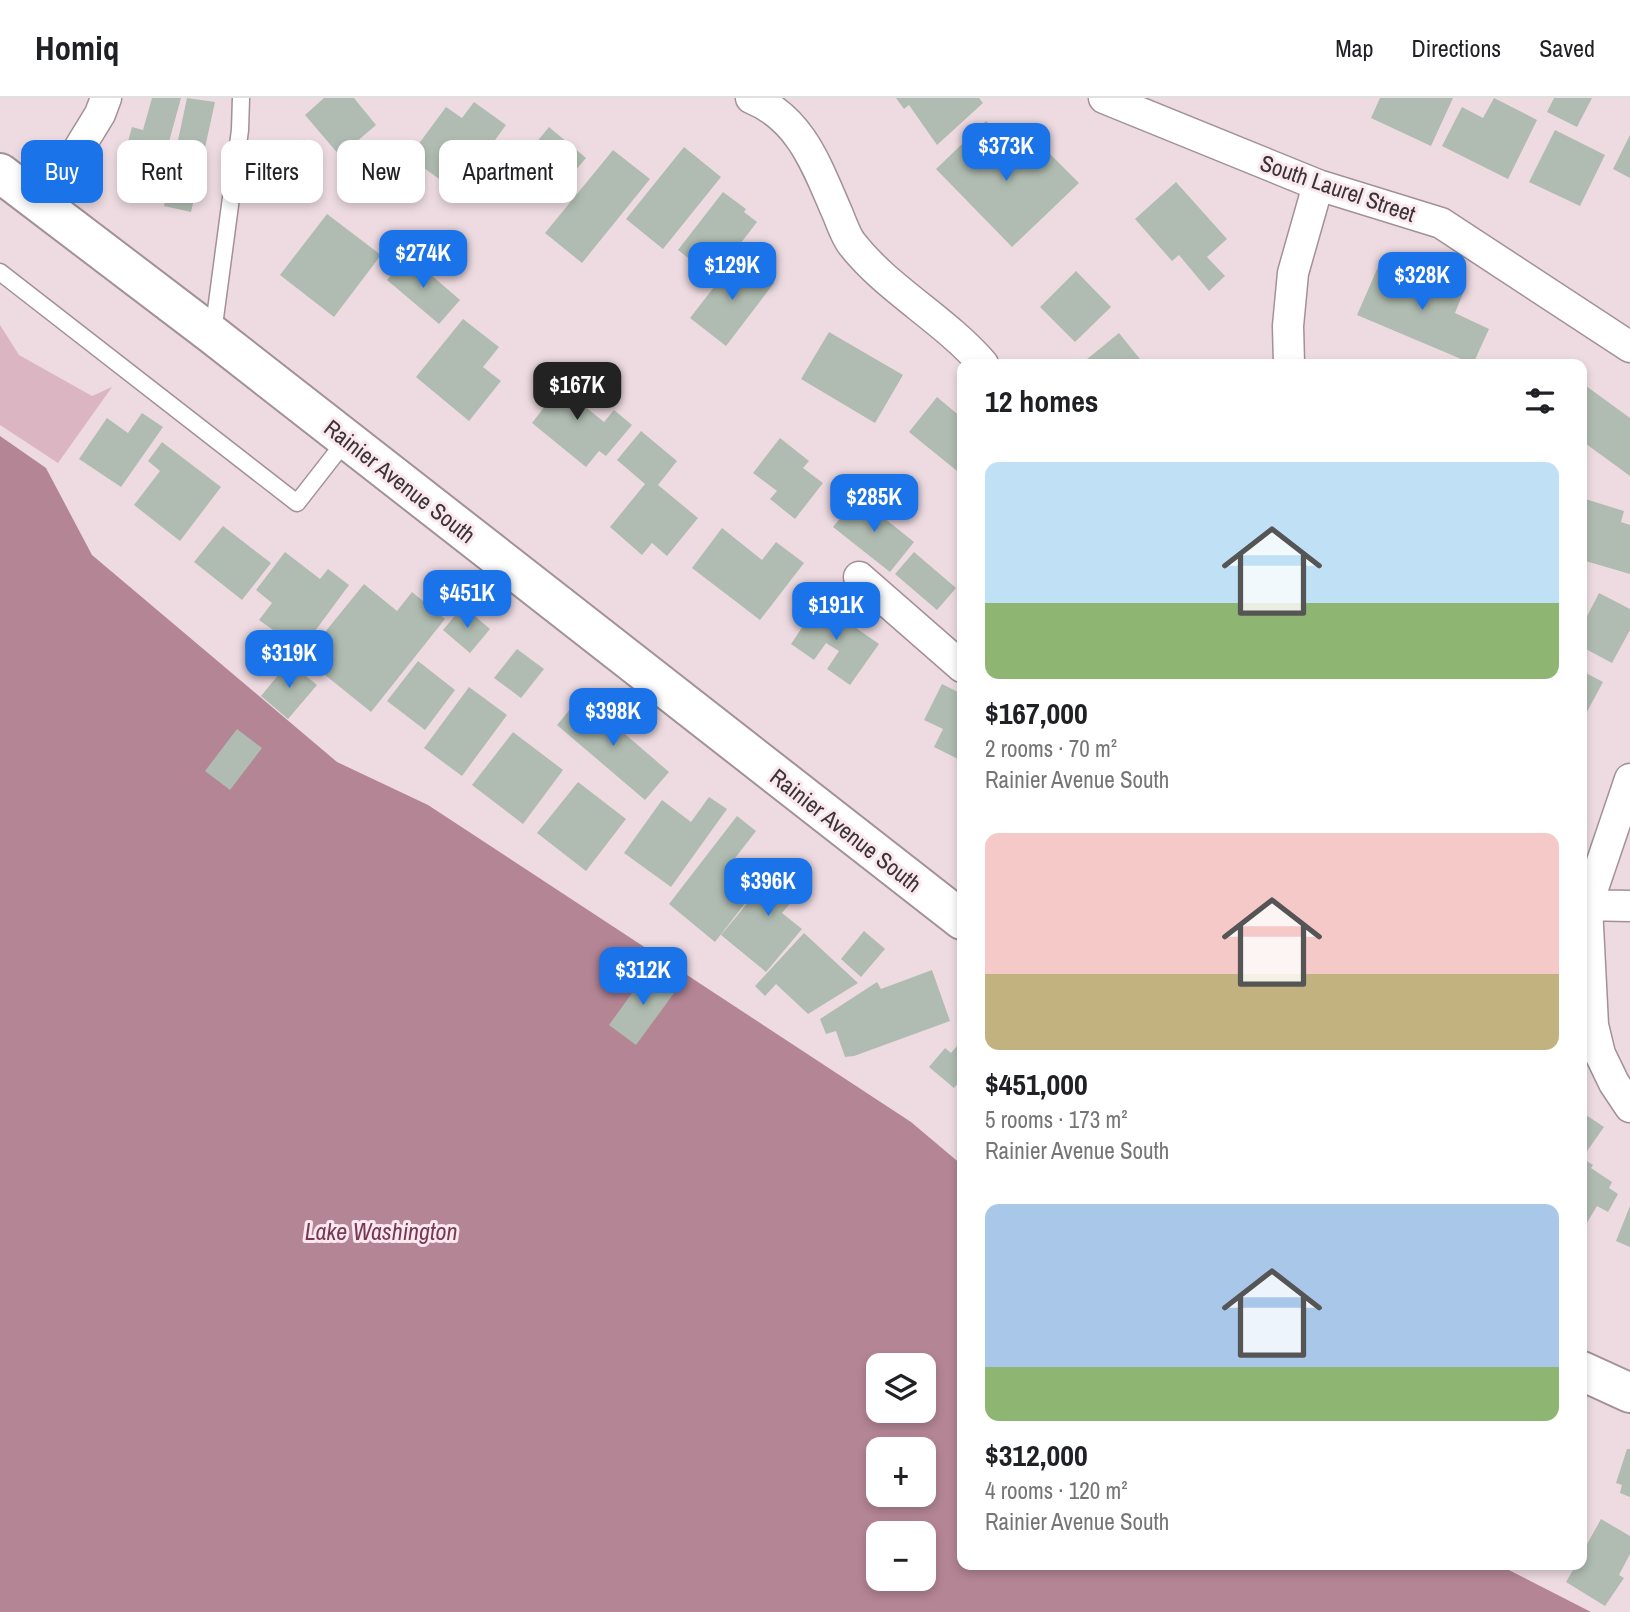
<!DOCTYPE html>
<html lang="en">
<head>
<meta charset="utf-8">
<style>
	body { margin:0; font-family:"Archivo Narrow",sans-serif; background:#f6f6f6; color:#202124; height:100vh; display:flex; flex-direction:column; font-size:26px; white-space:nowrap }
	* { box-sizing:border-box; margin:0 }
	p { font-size:23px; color:#757577 }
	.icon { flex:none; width:38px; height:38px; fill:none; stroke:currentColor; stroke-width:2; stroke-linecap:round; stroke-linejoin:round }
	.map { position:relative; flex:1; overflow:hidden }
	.side { position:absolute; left:957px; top:261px; width:630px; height:1211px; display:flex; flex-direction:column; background:#fff; border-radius:14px; box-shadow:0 4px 10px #0003 }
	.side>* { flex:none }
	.hud { position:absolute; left:21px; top:42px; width:665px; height:63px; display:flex; gap:14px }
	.buttons { position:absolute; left:866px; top:1255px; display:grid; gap:14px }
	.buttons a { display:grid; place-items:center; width:70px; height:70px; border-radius:14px; background:#fff; box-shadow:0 4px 10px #0003; font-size:35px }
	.price { position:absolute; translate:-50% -60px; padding:0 16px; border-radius:14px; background:#1a73e8; color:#fff; font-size:23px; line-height:46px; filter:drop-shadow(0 2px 4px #0008) }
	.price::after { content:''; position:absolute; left:50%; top:42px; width:21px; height:16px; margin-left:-10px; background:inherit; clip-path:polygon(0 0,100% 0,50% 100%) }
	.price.active { background:#222; color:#fff }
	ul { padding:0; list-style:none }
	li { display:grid; align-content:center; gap:14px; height:371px; padding:0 28px }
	li span { display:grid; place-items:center; height:217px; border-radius:14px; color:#555 }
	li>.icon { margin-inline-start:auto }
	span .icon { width:126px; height:126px; fill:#fffc; stroke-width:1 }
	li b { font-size:30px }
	h2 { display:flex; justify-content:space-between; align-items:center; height:84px; padding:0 28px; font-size:30px }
	.pill { padding:0 24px; border-radius:14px; background:#fff; box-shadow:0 4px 10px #0003; font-size:24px; line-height:63px }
	.pill.active { background:#1a73e8; color:#fff }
	header { display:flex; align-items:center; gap:42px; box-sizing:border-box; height:98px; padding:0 35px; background:#fff; border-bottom:2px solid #e0e0e0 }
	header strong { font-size:33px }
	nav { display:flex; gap:38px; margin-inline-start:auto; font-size:24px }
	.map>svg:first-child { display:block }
	.green { fill:#dbb5c1 }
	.water { fill:#b48595; fill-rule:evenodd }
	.building { fill:#b0bcb1 }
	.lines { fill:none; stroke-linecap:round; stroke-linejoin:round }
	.lane-casing { stroke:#a29196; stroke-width:19 }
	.street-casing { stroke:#a29196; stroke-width:33 }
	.primary-casing { stroke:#a29196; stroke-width:42 }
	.lane { stroke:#fff; stroke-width:16 }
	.street { stroke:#fff; stroke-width:30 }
	.primary { stroke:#fff; stroke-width:38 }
	.labels { text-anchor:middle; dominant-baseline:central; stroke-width:6; stroke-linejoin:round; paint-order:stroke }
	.street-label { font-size:23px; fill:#3b3437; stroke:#fae8ee }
	.water-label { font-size:24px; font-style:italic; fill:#773952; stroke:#fae8ee }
</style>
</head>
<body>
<header>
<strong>Homiq</strong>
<nav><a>Map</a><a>Directions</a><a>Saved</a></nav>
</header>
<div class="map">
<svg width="1630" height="1514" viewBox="0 0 1630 1514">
	<rect width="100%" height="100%" fill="#eddbe1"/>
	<path class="green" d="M 0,227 L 19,257 L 92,298 L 112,289 L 58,365 L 0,327 Z"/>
	<path class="water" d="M 0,338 L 46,370 L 92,457 L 337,664 L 428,707 L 911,1024 L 962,1067 L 962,1466 L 1499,1467 L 1591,1514 L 0,1514 ZM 878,1267 L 924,1267 L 924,1312 L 878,1312 ZM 878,1351 L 924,1351 L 924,1396 L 878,1396 ZM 878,1435 L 924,1435 L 924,1480 L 878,1480 Z"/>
	<path class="building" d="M 152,0 L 181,0 L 156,91 L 118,79 L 132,29 L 143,32 Z
		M 187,0 L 215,4 L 191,114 L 164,108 Z
		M 324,0 L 354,0 L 376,27 L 340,58 L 305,17 Z
		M 896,0 L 979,0 L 983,5 L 937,47 L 909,7 L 904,11 Z
		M 1380,0 L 1453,0 L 1431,48 L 1371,20 Z
		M 1494,0 L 1537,22 L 1508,81 L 1442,48 L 1462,9 L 1483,20 Z
		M 1554,0 L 1592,0 L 1577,29 L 1547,14 Z
		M 474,4 L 506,27 L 457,94 L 409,59 L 446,9 L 462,20 Z
		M 986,23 L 1031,70 L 1048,54 L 1079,85 L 1012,149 L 936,71 Z
		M 549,29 L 586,60 L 557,94 L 521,63 Z
		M 1555,32 L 1605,57 L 1580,108 L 1529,84 Z
		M 1630,37 L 1630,80 L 1613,71 Z
		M 684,49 L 721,79 L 663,151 L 626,121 Z
		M 613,52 L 650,81 L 582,165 L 545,135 Z
		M 1176,84 L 1227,141 L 1207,159 L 1225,178 L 1209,193 L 1179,157 L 1172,163 L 1135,121 Z
		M 723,94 L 746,111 L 744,114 L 757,124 L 714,180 L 678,152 Z
		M 327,116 L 381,157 L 334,219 L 280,177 Z
		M 408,157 L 460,202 L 439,226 L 387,182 Z
		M 1382,160 L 1420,178 L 1412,196 L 1423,202 L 1433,181 L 1463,195 L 1455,215 L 1489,231 L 1473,266 L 1357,217 Z
		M 735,162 L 748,171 L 751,167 L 774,185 L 726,248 L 690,220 Z
		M 1076,173 L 1111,209 L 1075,244 L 1040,209 Z
		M 463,221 L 499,249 L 483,269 L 501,283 L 469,323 L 416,279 Z
		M 829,234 L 903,277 L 875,325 L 801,281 Z
		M 1119,235 L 1144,266 L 1081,266 Z
		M 559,272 L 576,285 L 568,295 L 604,324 L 614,312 L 632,327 L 606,358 L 599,353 L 586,369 L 532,325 L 545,308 L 536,301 Z
		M 1582,285 L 1630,320 L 1630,378 L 1582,343 Z
		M 937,299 L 962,320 L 962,377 L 909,334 Z
		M 142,315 L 163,329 L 121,389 L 79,361 L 107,320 L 128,335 Z
		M 641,333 L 677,363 L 658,387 L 698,420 L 667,458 L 652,445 L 642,457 L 610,429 L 645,386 L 617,362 Z
		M 780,340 L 809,363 L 803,370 L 823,385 L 795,421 L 770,401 L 777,393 L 753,375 Z
		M 162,344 L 221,389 L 180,443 L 134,407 L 160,373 L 148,363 Z
		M 858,399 L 914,444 L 890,474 L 833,429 Z
		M 1582,400 L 1624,413 L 1621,424 L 1630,427 L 1630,476 L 1582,462 Z
		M 223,428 L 271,465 L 242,502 L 194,464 Z
		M 722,430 L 762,462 L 776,444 L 804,465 L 760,522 L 692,470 Z
		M 285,454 L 320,481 L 328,471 L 349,487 L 301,552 L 259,522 L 272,505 L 256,492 Z
		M 914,454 L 956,490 L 937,512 L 895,476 Z
		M 364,486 L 397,513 L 412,494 L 445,521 L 371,614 L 304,560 Z
		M 1599,495 L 1630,511 L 1630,532 L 1612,565 L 1582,549 L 1582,528 Z
		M 819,504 L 879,546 L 850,587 L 827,571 L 839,553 L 826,545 L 814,562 L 791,546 Z
		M 463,508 L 490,531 L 470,555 L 443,532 Z
		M 517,551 L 544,571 L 521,600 L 494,580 Z
		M 418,563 L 455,592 L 425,632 L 387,603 Z
		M 289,564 L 317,587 L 288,621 L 261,598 Z
		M 1582,573 L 1603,584 L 1582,623 Z
		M 942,586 L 962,596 L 962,663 L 934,649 L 943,631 L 924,622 Z
		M 469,589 L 507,617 L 462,678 L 424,650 Z
		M 581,598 L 669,674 L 645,702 L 557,627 Z
		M 237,631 L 262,650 L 230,692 L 205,673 Z
		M 513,634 L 563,672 L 523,726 L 472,687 Z
		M 578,684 L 626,721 L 586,773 L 537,735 Z
		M 709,699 L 727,711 L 671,789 L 624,755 L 662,702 L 691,724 Z
		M 737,718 L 756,733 L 729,768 L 757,790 L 715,844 L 669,806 Z
		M 785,760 L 810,782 L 782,815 L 802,831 L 766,874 L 721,837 Z
		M 864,833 L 885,851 L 861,879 L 841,861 Z
		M 804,835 L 858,885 L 808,916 L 776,886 L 765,898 L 755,888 Z
		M 650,870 L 677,891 L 636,947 L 609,927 Z
		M 932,872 L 950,923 L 854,958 L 845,959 L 836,933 L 826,936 L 820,921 L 877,884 L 881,891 Z
		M 962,942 L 962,985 L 960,983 L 954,990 L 929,969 L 945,950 L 951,955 Z
		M 1586,1017 L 1604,1029 L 1585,1056 L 1582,1055 L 1582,1023 Z
		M 1582,1060 L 1593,1067 L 1591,1070 L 1612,1084 L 1609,1090 L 1618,1096 L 1608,1114 L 1597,1108 L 1582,1133 Z
		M 1630,1108 L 1630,1149 L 1616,1143 Z
		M 1627,1351 L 1630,1351 L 1630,1399 L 1620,1395 L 1622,1387 L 1616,1385 Z
		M 1601,1421 L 1630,1438 L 1630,1456 L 1619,1477 L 1624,1480 L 1605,1508 L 1566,1484 L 1573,1472 L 1563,1466 L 1582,1466 L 1582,1446 L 1586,1448 Z"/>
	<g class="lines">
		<g class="lane-casing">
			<path id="lane" d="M 0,174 L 297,405 L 347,341
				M 213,235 L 240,32 L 241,0"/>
		</g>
		<g class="street-casing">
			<path id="street" d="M 751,0 C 800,20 816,66 836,112 C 841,123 845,137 852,146 C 887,191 944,221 983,266
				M 1104,0 L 1318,87 L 1441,125 L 1630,249
				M 43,109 L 100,16 L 106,0
				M 1289,266 L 1288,228 L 1293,175 L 1318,87
				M 859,479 L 962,569
				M 1630,681 L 1587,808 L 1593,927 L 1600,956 L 1614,985 L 1630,1009
				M 1582,807 L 1630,808"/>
		</g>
		<g class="primary-casing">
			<path id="primary" d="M 0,75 L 213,237 L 962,822
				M 1582,1273 L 1630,1295"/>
		</g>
		<use href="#lane" class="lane"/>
		<use href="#street" class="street"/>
		<use href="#primary" class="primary"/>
	</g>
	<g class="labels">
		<g class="street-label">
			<text transform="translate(1338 90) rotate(19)">South Laurel Street</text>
			<text transform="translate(400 383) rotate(38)">Rainier Avenue South</text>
			<text transform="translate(846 732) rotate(38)">Rainier Avenue South</text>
		</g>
		<g class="water-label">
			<text x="381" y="1133">Lake Washington</text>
		</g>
	</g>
</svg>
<div class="buttons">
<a><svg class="icon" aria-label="layers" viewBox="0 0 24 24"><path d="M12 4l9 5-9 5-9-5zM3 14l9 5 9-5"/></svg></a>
<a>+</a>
<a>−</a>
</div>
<b class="price" style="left:1006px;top:85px">$373K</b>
<b class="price" style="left:423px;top:192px">$274K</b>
<b class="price" style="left:732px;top:204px">$129K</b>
<b class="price" style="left:1422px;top:214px">$328K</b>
<b class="price active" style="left:577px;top:324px">$167K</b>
<b class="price" style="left:874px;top:436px">$285K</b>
<b class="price" style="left:467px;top:532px">$451K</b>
<b class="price" style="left:836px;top:544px">$191K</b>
<b class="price" style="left:289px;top:592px">$319K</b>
<b class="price" style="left:613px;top:650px">$398K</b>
<b class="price" style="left:768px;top:820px">$396K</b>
<b class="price" style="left:643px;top:909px">$312K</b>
<div class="hud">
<a class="pill active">Buy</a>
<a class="pill">Rent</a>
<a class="pill">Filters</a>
<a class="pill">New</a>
<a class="pill">Apartment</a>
</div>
<section class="side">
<h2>12 homes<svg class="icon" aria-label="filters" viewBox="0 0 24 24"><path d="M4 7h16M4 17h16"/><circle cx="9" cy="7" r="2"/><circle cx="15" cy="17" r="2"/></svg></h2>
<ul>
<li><span style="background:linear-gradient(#bfe0f5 65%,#8fb573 0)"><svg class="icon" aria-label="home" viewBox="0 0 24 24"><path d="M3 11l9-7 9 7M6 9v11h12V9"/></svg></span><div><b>$167,000</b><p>2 rooms · 70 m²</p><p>Rainier Avenue South</p></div></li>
<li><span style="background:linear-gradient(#f6c9c9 65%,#c2b280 0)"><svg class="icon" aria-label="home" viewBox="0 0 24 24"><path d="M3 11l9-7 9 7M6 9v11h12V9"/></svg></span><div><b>$451,000</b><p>5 rooms · 173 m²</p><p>Rainier Avenue South</p></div></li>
<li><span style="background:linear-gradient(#a9c7e8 75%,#8fb573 0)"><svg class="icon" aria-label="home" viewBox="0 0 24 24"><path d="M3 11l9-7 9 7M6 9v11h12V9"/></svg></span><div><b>$312,000</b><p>4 rooms · 120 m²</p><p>Rainier Avenue South</p></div></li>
</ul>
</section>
</div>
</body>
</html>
